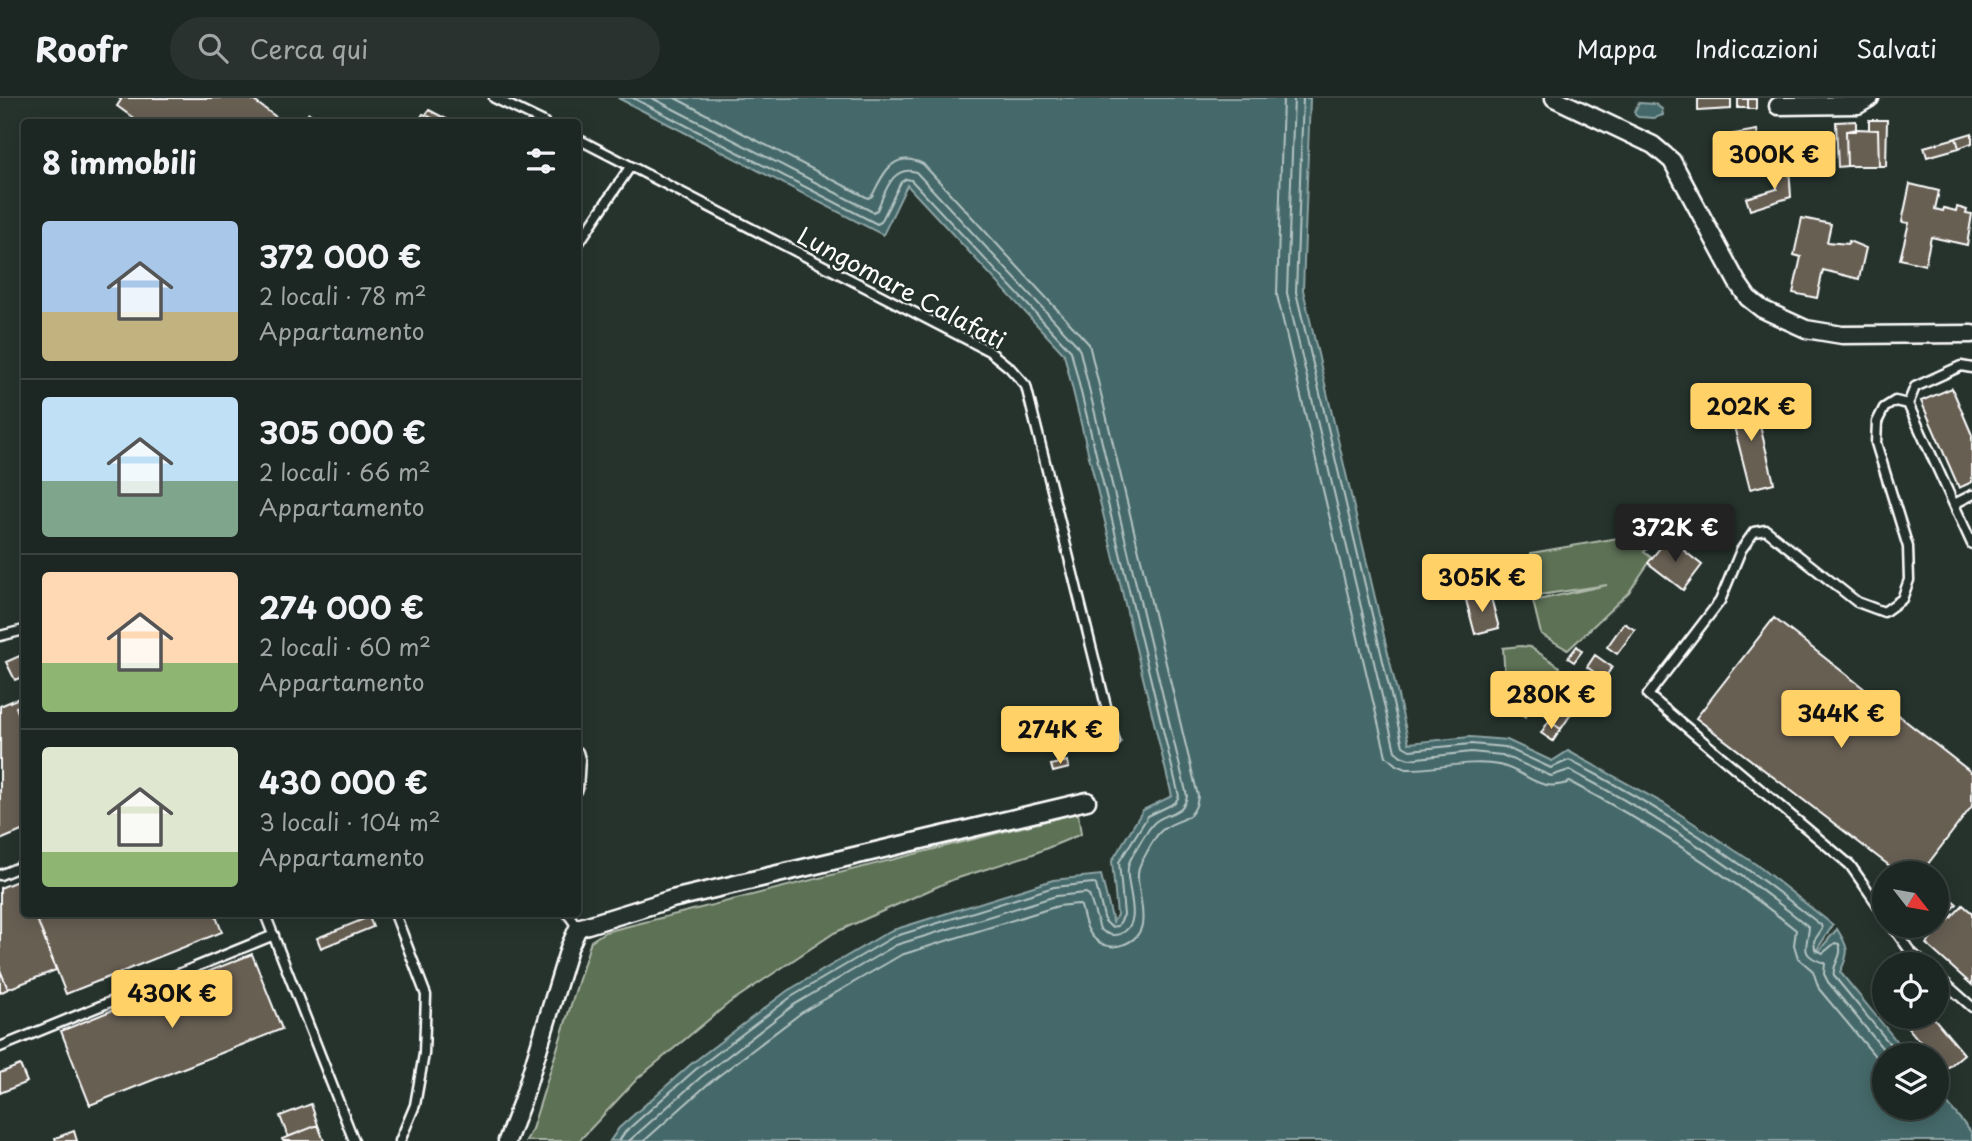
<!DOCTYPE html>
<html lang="it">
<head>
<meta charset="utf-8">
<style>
	body { margin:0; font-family:"Playpen Sans",sans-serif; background:#29322f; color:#f1f3f6; height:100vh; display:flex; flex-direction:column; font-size:26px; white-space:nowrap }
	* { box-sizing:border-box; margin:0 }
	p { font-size:23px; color:#a0a5a5 }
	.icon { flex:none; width:38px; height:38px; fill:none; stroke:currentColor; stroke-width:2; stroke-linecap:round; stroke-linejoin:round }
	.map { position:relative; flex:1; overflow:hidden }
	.side { position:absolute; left:21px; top:21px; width:560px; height:798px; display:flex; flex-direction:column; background:#1c2622; border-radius:7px; box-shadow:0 4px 18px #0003,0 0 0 2px #3a4340 }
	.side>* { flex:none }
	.needle { width:46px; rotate:121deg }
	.buttons { position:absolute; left:1872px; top:763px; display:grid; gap:14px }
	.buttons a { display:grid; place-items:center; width:77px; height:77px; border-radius:50%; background:#1c2622; box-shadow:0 4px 18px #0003,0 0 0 2px #3a4340; font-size:35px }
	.price { position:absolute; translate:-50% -60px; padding:0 16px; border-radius:7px; background:#ffd166; color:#111; font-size:23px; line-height:46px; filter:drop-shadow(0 2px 4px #0008) }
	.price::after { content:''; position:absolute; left:50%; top:42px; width:21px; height:16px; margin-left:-10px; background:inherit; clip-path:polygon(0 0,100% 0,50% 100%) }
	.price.selected { background:#222; color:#fff }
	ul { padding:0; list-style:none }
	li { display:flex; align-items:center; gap:21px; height:175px; padding:0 21px }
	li+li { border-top:2px solid #3a4340 }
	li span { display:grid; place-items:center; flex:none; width:196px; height:140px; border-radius:7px; color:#555 }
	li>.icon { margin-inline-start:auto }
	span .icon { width:84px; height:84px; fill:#fffc; stroke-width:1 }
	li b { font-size:30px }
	h2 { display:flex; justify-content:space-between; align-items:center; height:84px; padding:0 21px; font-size:30px }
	header { display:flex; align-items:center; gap:42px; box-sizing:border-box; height:98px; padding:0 35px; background:#1c2622; border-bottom:2px solid #3a4340 }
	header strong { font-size:33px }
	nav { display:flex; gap:38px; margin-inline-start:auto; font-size:24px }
	.search { width:490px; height:63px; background:#29322f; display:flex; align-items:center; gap:18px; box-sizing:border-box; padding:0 24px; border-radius:38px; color:#a0a5a5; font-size:26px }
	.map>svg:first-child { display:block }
	.green { fill:#5d7154; stroke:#aeb8aa; stroke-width:2 }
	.water { fill:#45696a; stroke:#8fa5a6; stroke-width:2 }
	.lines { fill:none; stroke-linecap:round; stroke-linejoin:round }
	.shore { stroke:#b5c3c3; stroke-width:2 }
	.building { fill:#685e52; stroke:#fff; stroke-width:2 }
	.lane-casing { stroke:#fff; stroke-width:13 }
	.street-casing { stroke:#fff; stroke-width:21 }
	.lane { stroke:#26332d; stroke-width:8 }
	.street { stroke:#26332d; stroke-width:16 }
	.labels { text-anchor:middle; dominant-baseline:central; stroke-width:5; stroke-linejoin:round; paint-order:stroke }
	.street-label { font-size:24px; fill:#fff; stroke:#26332d }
</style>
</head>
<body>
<header>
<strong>Roofr</strong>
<div class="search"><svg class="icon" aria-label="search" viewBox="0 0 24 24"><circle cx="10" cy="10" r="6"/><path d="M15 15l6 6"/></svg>Cerca qui</div>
<nav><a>Mappa</a><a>Indicazioni</a><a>Salvati</a></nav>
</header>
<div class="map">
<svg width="1972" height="1043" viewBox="0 0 1972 1043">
	<rect width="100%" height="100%" fill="#26332d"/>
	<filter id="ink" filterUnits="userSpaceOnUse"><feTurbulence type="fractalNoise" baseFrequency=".0143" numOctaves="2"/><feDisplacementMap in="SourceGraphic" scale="14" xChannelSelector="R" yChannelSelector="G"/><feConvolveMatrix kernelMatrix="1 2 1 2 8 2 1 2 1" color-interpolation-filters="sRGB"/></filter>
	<g filter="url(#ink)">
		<path class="green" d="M 1665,428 L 1644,454 L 1652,460 L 1629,494 L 1568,552 L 1541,536 L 1533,503 L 1607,487 L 1539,497 L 1531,455 L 1618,440 Z
			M 1521,548 L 1530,549 L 1560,569 L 1525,619 L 1515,613 L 1507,613 L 1503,550 Z
			M 1078,715 L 1081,736 L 1033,756 L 952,782 L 834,835 L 729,905 L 638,980 L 579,1043 L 526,1043 L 532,1031 L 591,843 L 605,834 Z"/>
		<path class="water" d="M 618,0 L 1310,0 L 1303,192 L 1409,645 L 1470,639 L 1507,642 L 1552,663 L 1568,653 L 1663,705 L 1757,767 L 1833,827 L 1816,853 L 1818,854 L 1837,831 C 1849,850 1850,854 1840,874 L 1908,957 L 1885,957 L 1885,1010 L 1937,1010 L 1937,993 L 1972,1035 L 1972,1043 L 610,1043 L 619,1030 L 691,966 L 787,893 L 890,833 L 1053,782 L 1101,777 L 1113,824 L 1117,817 L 1112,763 L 1143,712 L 1172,698 L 1064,256 L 907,87 L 883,137 Z
			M 1639,5 L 1655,6 L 1662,11 L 1663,17 L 1654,20 L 1638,19 L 1634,14 Z"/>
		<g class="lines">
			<path class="shore" d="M 1283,0 L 1277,197 L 1386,658 L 1396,667 L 1406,671 C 1437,672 1468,661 1499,667 C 1527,673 1537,696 1570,684 C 1650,726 1725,775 1796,832 L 1794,847 L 1798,860 L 1813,873 L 1819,891 L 1885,970
				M 1294,0 L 1287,195 L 1395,653 L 1401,658 L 1409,661 L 1471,654 L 1502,657 L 1551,678 L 1569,672 C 1655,716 1734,769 1809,829 C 1808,848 1797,857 1825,865 L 1824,876 L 1828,884 L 1888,957
				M 1303,0 L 1296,194 L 1403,648 L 1410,652 L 1471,646 L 1505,649 L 1551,670 L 1569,662 C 1661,709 1740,763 1821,827 L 1822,831 L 1814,843 L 1815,851 L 1823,855 L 1835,845 L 1839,846 C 1844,859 1831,867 1834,878 L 1899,957
				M 619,1043 L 625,1034 L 695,972 L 791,899 L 893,839 L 1054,789 L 1093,785 L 1096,787 L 1105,823 L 1111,829 L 1118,828 L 1124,817 L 1119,764 L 1148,718 L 1175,705 L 1179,698 L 1071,253 L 911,82 L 906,81 L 901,84 L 881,124 L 877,126 L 633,0
				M 629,1043 L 701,979 L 795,906 L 896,847 L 1056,798 L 1086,795 L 1089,797 L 1100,831 C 1106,836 1112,839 1120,836 C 1147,825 1122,784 1129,765 C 1132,757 1149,729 1155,724 C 1168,714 1184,716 1187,698 L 1080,253 L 1076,246 L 916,74 C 892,66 885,95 877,112 L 873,114 L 652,0
				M 644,1043 L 708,986 L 801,915 L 901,857 L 1058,808 L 1078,806 L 1081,808 C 1084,820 1086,834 1096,842 C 1103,848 1113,850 1122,847 C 1163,834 1128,787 1141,765 C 1147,755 1153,740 1161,733 C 1177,719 1195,726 1198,698 L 1089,246 L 923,66 C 893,51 883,76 872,98 L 868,100 L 675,0"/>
		</g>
		<path class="building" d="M 119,0 L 250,0 L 283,24 L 139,24 L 117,8 L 121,2 Z
			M 1698,1 L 1731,1 L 1731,11 L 1698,13 Z
			M 1738,1 L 1748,1 L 1748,10 L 1738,10 Z
			M 1748,1 L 1756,1 L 1756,11 L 1748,11 Z
			M 429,12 L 452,24 L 439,24 L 426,17 Z
			M 309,15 L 323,24 L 301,24 Z
			M 423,16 L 426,17 L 439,24 L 418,24 Z
			M 1869,22 L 1887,22 L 1886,68 L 1879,68 L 1878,32 L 1869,32 Z
			M 1856,23 L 1856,33 L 1846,33 L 1847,68 L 1838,69 L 1836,24 Z
			M 1857,31 L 1878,32 L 1879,68 L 1847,68 L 1846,33 Z
			M 1757,32 L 1764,68 L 1742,72 L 1734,36 Z
			M 1972,35 L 1972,45 L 1959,50 L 1956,40 Z
			M 1734,36 L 1737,50 L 1729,52 L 1726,38 Z
			M 1956,40 L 1959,50 L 1927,59 L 1924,49 Z
			M 1739,61 L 1742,72 L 1732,75 L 1729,63 Z
			M 1789,68 L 1791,99 L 1750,112 L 1746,100 L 1777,91 L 1776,69 Z
			M 1910,86 L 1939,93 L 1935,111 L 1943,113 L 1944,110 L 1956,113 L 1957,109 L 1967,112 L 1966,115 L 1972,116 L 1967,147 L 1931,139 L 1925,167 L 1900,161 L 1909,125 L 1902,124 Z
			M 1802,120 L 1831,126 L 1827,144 L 1848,146 L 1849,143 L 1866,150 L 1859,181 L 1823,172 L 1817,200 L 1793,195 L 1801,159 L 1794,157 Z
			M 1952,290 L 1972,337 L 1972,384 L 1959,390 L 1921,303 Z
			M 1753,299 L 1774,385 L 1750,391 L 1728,305 Z
			M 1668,440 L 1702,467 L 1683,492 L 1648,465 Z
			M 1490,496 L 1499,530 L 1475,536 L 1466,502 Z
			M 1774,520 L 1972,675 L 1972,708 L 1921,775 L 1899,775 L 1696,620 Z
			M 1624,525 L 1635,532 L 1617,556 L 1607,549 Z
			M 1577,548 L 1582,553 L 1574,564 L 1568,560 Z
			M 24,556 L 24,578 L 15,582 L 6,564 Z
			M 1595,557 L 1612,569 L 1604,581 L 1587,569 Z
			M 24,598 L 24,606 L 16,609 L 24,630 L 24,732 L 0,742 L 0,608 Z
			M 1546,599 L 1558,607 L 1549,619 L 1538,612 Z
			M 1559,608 L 1571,616 L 1561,631 L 1549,623 Z
			M 1549,623 L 1561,631 L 1553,643 L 1541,635 Z
			M 1067,663 L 1069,670 L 1053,674 L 1051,667 Z
			M 22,781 L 24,816 L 35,816 L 56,872 L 8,891 L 0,872 L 0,790 Z
			M 1943,794 L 1957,806 L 1932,834 L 1925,828 L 1937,828 L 1937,801 Z
			M 1963,807 L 1972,815 L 1972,887 L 1926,846 Z
			M 35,816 L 215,816 L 222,834 L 66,896 Z
			M 369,819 L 373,829 L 321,850 L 317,840 Z
			M 252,856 L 282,931 L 90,1007 L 61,933 Z
			M 0,872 L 8,891 L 0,895 Z
			M 1914,919 L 1933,919 L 1964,956 L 1944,973 L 1937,965 L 1937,957 L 1931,957 L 1905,926 Z
			M 20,967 L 27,984 L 0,995 L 0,975 Z
			M 311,1006 L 318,1027 L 288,1039 L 280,1018 Z
			M 318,1027 L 324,1043 L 283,1043 L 282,1041 Z
			M 74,1033 L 77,1043 L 56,1043 L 55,1040 Z"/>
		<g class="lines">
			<g class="lane-casing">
				<path id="lane" d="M 494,0 L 544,24
					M 578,41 L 989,253 L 1010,270 L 1026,288 L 1115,644
					M 578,146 L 630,69
					M 1972,270 L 1961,268 L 1915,289 L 1908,306 L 1972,446
					M 1954,406 L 1972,397
					M 0,538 L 24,532
					M 578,654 L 580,661 L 578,691
					M 0,777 L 24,767
					M 265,816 L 354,1043
					M 395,816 L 426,897 L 424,956 L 415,1007 L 400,1043
					M 568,816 L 578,830
					M 1885,817 L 1850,767 L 1648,597 L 1720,503 L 1741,452 L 1754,434 L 1766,432 L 1857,504 L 1884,514 L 1902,501 L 1909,482 L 1908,449 L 1876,345 L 1877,324 L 1884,310 L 1895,303 L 1908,306
					M 1892,828 L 1910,853 L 1924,866
					M 1937,878 L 1972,909
					M 0,949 L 274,837"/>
			</g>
			<g class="street-casing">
				<path id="street" d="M 1554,0 L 1653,47 L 1672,63 L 1737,184 L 1748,200 L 1762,211 L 1806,231 L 1842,237 L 1972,236
					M 1778,8 L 1858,7 L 1870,0
					M 507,1043 L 524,998 L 569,850 L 578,830 L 672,801 L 1087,703"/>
			</g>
			<use href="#lane" class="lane"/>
			<use href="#street" class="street"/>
		</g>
	</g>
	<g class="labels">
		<g class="street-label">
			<text transform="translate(902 189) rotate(28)">Lungomare Calafati</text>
		</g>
	</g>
</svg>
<div class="buttons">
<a><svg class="needle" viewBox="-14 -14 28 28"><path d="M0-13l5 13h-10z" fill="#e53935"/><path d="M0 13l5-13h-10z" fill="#a0a5a5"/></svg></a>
<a><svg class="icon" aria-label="locate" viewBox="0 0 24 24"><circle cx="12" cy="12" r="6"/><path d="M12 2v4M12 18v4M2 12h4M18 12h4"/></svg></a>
<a><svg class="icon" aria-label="layers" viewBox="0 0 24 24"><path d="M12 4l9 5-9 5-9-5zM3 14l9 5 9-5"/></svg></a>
</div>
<b class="price" style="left:1774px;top:93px">300K €</b>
<b class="price" style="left:1751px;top:345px">202K €</b>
<b class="price selected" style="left:1675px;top:466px">372K €</b>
<b class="price" style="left:1482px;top:516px">305K €</b>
<b class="price" style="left:1551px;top:633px">280K €</b>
<b class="price" style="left:1841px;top:652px">344K €</b>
<b class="price" style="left:1060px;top:668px">274K €</b>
<b class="price" style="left:172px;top:932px">430K €</b>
<section class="side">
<h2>8 immobili<svg class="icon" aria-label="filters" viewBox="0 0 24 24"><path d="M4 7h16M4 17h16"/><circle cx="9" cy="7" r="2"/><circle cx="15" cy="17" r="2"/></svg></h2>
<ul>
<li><span style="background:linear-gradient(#a9c7e8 65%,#c2b280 0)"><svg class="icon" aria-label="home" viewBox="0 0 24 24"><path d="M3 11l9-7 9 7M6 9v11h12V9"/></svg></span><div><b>372 000 €</b><p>2 locali · 78 m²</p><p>Appartamento</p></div></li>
<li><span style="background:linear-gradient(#bfe0f5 60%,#7fa58c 0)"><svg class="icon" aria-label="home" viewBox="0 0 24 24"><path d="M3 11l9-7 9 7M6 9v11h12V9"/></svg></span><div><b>305 000 €</b><p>2 locali · 66 m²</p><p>Appartamento</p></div></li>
<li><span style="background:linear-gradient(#ffd9b3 65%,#8fb573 0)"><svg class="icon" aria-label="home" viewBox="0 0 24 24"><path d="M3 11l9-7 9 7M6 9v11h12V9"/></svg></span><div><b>274 000 €</b><p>2 locali · 60 m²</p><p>Appartamento</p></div></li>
<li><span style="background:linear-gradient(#dfe7d0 75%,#8fb573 0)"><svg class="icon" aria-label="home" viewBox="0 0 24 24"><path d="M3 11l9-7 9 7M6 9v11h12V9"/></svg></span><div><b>430 000 €</b><p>3 locali · 104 m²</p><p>Appartamento</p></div></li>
</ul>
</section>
</div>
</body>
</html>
